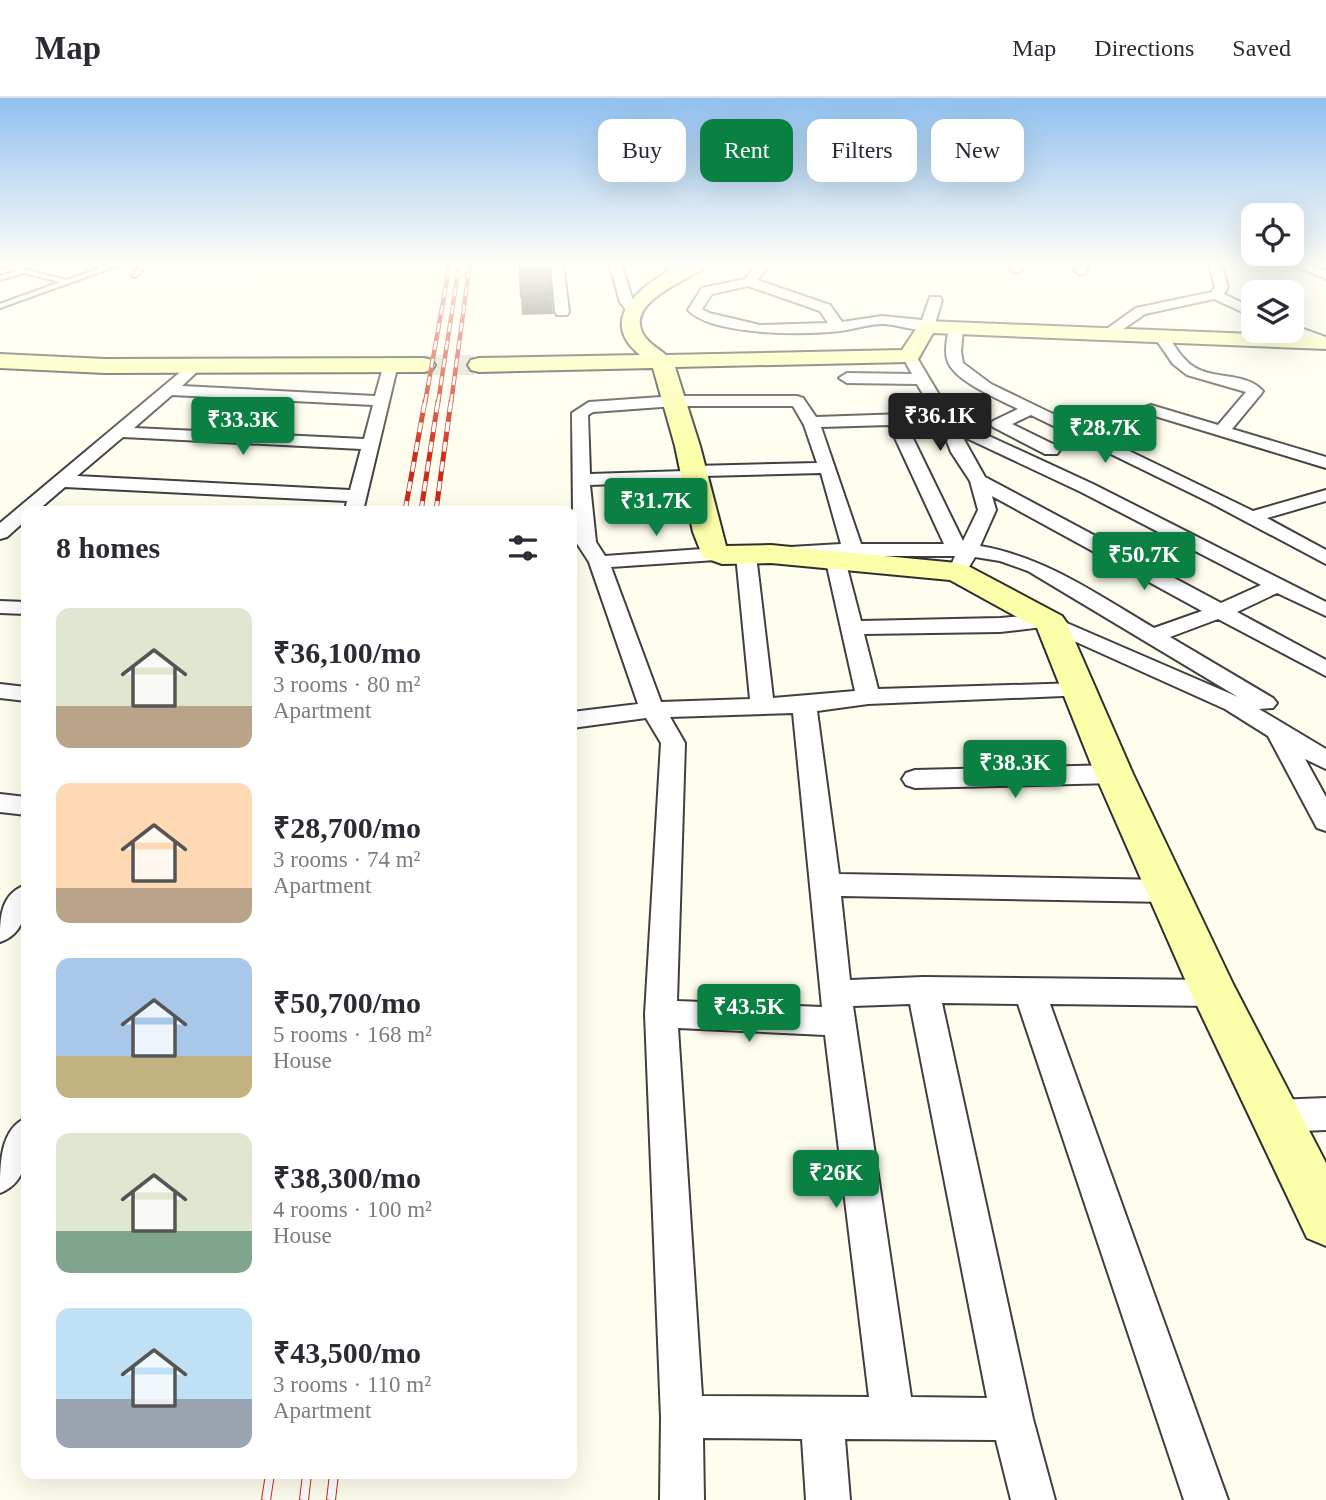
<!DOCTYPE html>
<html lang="en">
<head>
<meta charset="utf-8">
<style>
	body { margin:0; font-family:"Times New Roman",serif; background:#f2f2f3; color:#2b2b33; height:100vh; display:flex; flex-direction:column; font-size:26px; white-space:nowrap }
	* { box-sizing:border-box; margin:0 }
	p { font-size:23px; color:#7c7c81 }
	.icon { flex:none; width:38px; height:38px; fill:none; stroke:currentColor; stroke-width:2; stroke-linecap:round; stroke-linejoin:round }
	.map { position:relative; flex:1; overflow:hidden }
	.side { position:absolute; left:21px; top:408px; width:556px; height:973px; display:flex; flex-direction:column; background:#fff; border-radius:14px; box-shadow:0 7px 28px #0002 }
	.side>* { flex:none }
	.top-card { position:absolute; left:598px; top:21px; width:621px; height:63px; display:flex; gap:14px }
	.controls { position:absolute; left:1241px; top:105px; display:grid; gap:14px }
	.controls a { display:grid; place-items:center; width:63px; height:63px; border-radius:14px; background:#fff; box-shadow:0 7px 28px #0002; font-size:35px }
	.price { position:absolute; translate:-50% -60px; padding:0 16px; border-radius:7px; background:#0b8043; color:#fff; font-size:23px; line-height:46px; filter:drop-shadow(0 2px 4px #0008) }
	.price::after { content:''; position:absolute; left:50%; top:42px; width:21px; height:16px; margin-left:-10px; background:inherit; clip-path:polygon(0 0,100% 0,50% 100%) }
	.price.active { background:#222; color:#fff }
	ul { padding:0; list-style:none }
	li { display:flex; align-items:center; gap:21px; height:175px; padding:0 35px }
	li span { display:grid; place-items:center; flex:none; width:196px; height:140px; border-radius:14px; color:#555 }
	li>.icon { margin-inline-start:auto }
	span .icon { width:84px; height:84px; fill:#fffc; stroke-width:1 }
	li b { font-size:30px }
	h2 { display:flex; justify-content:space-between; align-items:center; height:84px; padding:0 35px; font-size:30px }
	.pill { padding:0 24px; border-radius:14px; background:#fff; box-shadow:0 7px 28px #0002; font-size:24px; line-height:63px }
	.pill.active { background:#0b8043; color:#fff }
	header { display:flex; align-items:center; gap:42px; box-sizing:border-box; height:98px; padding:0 35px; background:#fff; border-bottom:2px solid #e1e1e2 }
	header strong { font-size:33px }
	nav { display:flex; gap:38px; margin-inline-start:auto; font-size:24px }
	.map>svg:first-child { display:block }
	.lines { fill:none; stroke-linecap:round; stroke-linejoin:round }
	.secondary-tunnel { stroke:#dbdacc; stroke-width:20; stroke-dasharray:20 10; stroke-linecap:butt }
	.lane-casing { stroke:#404040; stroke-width:4 }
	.street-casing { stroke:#404040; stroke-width:4 }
	.secondary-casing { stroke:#2f2f2f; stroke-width:4 }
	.lane { fill:#fff; fill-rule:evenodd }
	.street { fill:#fff; fill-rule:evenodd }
	.secondary { fill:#fcffa9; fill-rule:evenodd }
	.rail-far2-casing { stroke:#cc2916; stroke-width:4.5 }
	.rail-far1-casing { stroke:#cc2916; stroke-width:5 }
	.rail-casing { stroke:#cc2916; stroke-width:10 }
	.rail-far2 { stroke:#fff; stroke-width:2.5; stroke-dasharray:9; stroke-linecap:butt }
	.rail-far1 { stroke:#fff; stroke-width:3.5; stroke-dasharray:10; stroke-linecap:butt }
	.rail { stroke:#fff; stroke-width:8; stroke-dasharray:24; stroke-linecap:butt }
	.wall { fill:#4b453e }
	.building { fill:#575048; stroke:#3d3832; stroke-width:2 }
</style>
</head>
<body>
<header>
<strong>Map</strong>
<nav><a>Map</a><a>Directions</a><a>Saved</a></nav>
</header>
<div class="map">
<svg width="1326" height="1402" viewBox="0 0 1326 1402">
	<rect width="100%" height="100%" fill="#fffeee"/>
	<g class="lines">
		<path class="secondary-tunnel" d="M 424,267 L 479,267"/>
		<g class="lane-casing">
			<path id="lane" d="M 0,165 L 67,182 L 114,165 L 125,165 L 0,210 L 0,206 L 60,184 L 24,175 L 0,182 L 0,178 L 17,173 L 0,168 Z
				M 141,165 L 148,165 L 136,179 L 132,179 Z"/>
		</g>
		<g class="street-casing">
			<path id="street" d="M 551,165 L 563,165 L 569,214 L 567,217 L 557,217 L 555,214 Z
				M 609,165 L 621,165 L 633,203 L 641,213 L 639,216 L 629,216 L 620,204 Z
				M 651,165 L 673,165 L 689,172 L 683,176 Z
				M 758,165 L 771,165 L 757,182 L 830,207 L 842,224 L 882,218 L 922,222 L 930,199 L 940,199 L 942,202 L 934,229 C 925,237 897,226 883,226 C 869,226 854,231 840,233 C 806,237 712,238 688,212 L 702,190 L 745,181 ZM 748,188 L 820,213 L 828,225 L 760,227 L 709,215 L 702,211 L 712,196 Z
				M 1014,165 L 1026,165 L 1020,174 L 1016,175 L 1010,171 Z
				M 1079,165 L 1092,165 L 1084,176 L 1080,177 L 1074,173 Z
				M 1209,165 L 1221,165 L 1228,189 L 1224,196 L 1253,210 L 1253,219 L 1214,201 L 1145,216 L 1113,238 L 1108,239 L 1101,235 L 1136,210 L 1212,194 L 1215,189 Z
				M 1288,165 L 1307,165 L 1326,173 L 1326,181 Z
				M 956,226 L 963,230 L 961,254 L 963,265 L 991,286 L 1253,413 L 1326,392 L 1326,403 L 1267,420 L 1326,452 L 1326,466 L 1209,404 L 1031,317 L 1012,326 L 1057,348 L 1060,352 L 1057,356 L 1045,356 L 993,329 L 991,326 L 993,323 L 1018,311 C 999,301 956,284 948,264 C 944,254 947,241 949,230 Z
				M 1292,227 L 1326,239 L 1326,248 L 1287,234 L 1292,233 Z
				M 1160,233 L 1165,234 C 1174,246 1181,261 1194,269 C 1215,282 1246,274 1263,293 L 1261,296 L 1232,331 L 1326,359 L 1326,370 L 1145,315 L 1143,312 L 1145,309 L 1151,307 L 1218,327 L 1246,294 L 1187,277 L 1173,266 L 1153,237 Z
				M 909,254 L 916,258 L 954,322 L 1093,386 L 1326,504 L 1326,518 L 1277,495 L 1237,514 L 1326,562 L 1326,578 L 1218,521 L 1170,539 L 1273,600 L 1277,605 L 1273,610 L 1259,611 L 1326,651 L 1326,671 L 1305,661 L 1326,699 L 1326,733 L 1317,730 L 1268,638 L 1225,611 L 1043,529 L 1000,534 L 864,536 L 878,591 L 1079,585 L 1087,587 L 1091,592 L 1087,597 L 868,606 L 817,613 L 839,776 L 1167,782 L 1177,785 L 1181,793 L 1177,801 L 1167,804 L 841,798 L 850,882 L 923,879 L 1214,882 L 1225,886 L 1230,895 L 1225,904 L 1214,908 L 1050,906 L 1228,1402 L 1184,1402 L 1018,906 L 942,905 L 1033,1321 L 1055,1402 L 1011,1402 L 996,1342 L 845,1341 L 850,1402 L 806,1402 L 802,1341 L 703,1340 L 704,1402 L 660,1402 L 661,1319 L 645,916 L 661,645 L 646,620 L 572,630 L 572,614 L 638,606 L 589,464 L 576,444 L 573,414 L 572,315 L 589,304 L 675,298 L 797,298 L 803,300 L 816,319 L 934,315 L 917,286 L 847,285 L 839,280 L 847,275 L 912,276 L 902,258 ZM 675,308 L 793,308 L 804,327 L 817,365 L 694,368 L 685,373 L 590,376 L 588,317 L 593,314 ZM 940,325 L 951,354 L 970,383 L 978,412 L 963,443 L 906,326 ZM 889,327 L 944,446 L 861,446 L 821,329 ZM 962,338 L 1081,394 L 1261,487 L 1221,505 L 985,379 ZM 821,375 L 841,446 L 790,449 L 783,451 L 780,455 L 783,459 L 825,459 L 855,593 L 773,600 L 756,457 L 753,453 L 739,453 L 736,457 L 750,601 L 661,604 L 611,469 L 716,462 L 723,460 L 726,456 L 723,452 L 716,450 L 605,458 L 596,444 L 590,387 L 695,383 L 704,378 ZM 992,398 L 1202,513 L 1154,530 C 1098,497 1045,459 980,448 L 996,412 ZM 844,458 L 955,458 L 952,465 L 955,469 L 969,469 L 975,459 L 1000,463 L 1028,473 L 1238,599 L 1046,516 L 1000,520 L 861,523 ZM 793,615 L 822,909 L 677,903 L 685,645 L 670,619 ZM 910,906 L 987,1300 L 911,1299 L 853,908 ZM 678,930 L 825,937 L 869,1299 L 702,1298 Z
				M 391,262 L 398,266 L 363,413 L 345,413 L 347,403 L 65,389 L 37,413 L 26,413 L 26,422 L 7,439 L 0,441 L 0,425 L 190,266 L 200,266 L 202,269 L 182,288 L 375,298 L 384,266 ZM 172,297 L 373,307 L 364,341 L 134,330 ZM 123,339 L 361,351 L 350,392 L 77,378 Z
				M 0,503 L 26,504 L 26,516 L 0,515 Z
				M 0,586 L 26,589 L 26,603 L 0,600 Z
				M 1114,667 L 1123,670 L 1127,676 L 1123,682 L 1114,685 L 915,690 L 906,687 L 902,681 L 906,675 L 915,672 Z
				M 0,696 L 26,699 L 26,717 L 0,714 Z
				M 26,787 C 27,810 26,835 0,844 C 0,820 0,796 26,787 Z
				M 1326,1000 L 1326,1032 L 1275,1034 L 1263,1029 L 1258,1018 L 1263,1007 L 1275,1002 Z
				M 26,1020 C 26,1049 32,1082 0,1095 C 0,1066 0,1031 26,1020 Z"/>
		</g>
		<g class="secondary-casing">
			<path id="secondary" d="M 684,165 L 711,165 C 698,179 619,203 645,239 C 650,246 659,251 666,257 L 902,252 L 920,225 L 927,223 L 1326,239 L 1326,251 L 933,235 L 917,263 L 909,264 L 675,269 L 700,348 L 726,448 L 771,447 L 957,465 L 968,468 L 1062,518 L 1067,525 L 1133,676 L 1233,886 L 1326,1065 L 1326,1148 L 1307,1140 L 1191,895 L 1095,676 L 1037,530 L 950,482 L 771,465 L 722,466 L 703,459 L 693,434 L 675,348 L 653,270 L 479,274 L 471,272 L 468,267 L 471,262 L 479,260 L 640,257 C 593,219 648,182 684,165 Z
				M 0,256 L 105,261 L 424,260 L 432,262 L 435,267 L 432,272 L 424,274 L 105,275 L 0,270 Z"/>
		</g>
		<use href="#lane" class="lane"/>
		<use href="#street" class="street"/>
		<use href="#secondary" class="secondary"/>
		<g class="rail-far2-casing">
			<path id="rail-far2" d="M 425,305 L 450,165
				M 438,305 L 458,174
				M 451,305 L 470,165"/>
		</g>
		<g class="rail-far1-casing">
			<path id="rail-far1" d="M 405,413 L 425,303
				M 421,413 L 438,303
				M 436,413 L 451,303"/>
		</g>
		<g class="rail-casing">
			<path id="rail" d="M 266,1402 L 270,1376
				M 304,1402 L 307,1376
				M 331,1402 L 334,1376"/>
		</g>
		<use href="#rail-far2" class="rail-far2"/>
		<use href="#rail-far1" class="rail-far1"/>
		<use href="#rail" class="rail"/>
	</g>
	<path class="wall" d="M 549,165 L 553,216 L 522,217 L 521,199 Z"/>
	<path class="building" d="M 519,165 L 549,165 L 552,197 L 521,199 Z"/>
	<linearGradient id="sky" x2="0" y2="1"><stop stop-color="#90c0f0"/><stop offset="0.46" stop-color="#fffff7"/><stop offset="1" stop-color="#fffff7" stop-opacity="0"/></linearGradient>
	<rect width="1326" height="362" fill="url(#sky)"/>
</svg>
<div class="controls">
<a><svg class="icon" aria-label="locate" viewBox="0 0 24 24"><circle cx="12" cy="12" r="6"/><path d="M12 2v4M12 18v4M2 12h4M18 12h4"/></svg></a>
<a><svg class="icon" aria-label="layers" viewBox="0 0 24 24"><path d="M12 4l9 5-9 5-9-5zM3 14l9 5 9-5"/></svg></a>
</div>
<b class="price active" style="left:940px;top:355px">₹36.1K</b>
<b class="price" style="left:243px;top:359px">₹33.3K</b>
<b class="price" style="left:1105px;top:367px">₹28.7K</b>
<b class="price" style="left:656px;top:440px">₹31.7K</b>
<b class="price" style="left:1144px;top:494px">₹50.7K</b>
<b class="price" style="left:1015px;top:702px">₹38.3K</b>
<b class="price" style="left:749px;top:946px">₹43.5K</b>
<b class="price" style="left:836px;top:1112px">₹26K</b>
<div class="top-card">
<a class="pill">Buy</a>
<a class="pill active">Rent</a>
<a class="pill">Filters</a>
<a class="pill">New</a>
</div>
<section class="side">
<h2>8 homes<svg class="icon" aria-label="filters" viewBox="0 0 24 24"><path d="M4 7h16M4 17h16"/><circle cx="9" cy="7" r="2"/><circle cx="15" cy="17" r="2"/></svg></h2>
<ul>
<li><span style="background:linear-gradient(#dfe7d0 70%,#b9a48a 0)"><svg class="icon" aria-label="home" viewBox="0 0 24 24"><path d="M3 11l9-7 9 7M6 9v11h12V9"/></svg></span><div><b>₹36,100/mo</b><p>3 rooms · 80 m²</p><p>Apartment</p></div></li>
<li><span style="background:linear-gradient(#ffd9b3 75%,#b9a48a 0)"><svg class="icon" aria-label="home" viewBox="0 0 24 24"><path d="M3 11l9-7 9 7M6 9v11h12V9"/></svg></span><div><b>₹28,700/mo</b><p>3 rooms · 74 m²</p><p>Apartment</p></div></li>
<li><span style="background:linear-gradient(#a9c7e8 70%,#c2b280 0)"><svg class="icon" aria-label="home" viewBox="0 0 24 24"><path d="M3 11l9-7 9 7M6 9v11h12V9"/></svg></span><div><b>₹50,700/mo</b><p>5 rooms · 168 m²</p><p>House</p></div></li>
<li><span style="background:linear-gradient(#dfe7d0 70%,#7fa58c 0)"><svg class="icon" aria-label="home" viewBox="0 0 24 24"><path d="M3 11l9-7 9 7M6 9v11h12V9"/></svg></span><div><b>₹38,300/mo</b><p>4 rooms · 100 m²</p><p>House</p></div></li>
<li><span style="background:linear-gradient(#bfe0f5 65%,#9aa5b1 0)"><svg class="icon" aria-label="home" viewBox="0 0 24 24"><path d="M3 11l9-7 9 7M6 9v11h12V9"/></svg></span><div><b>₹43,500/mo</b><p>3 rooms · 110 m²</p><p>Apartment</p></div></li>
</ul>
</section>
</div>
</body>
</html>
